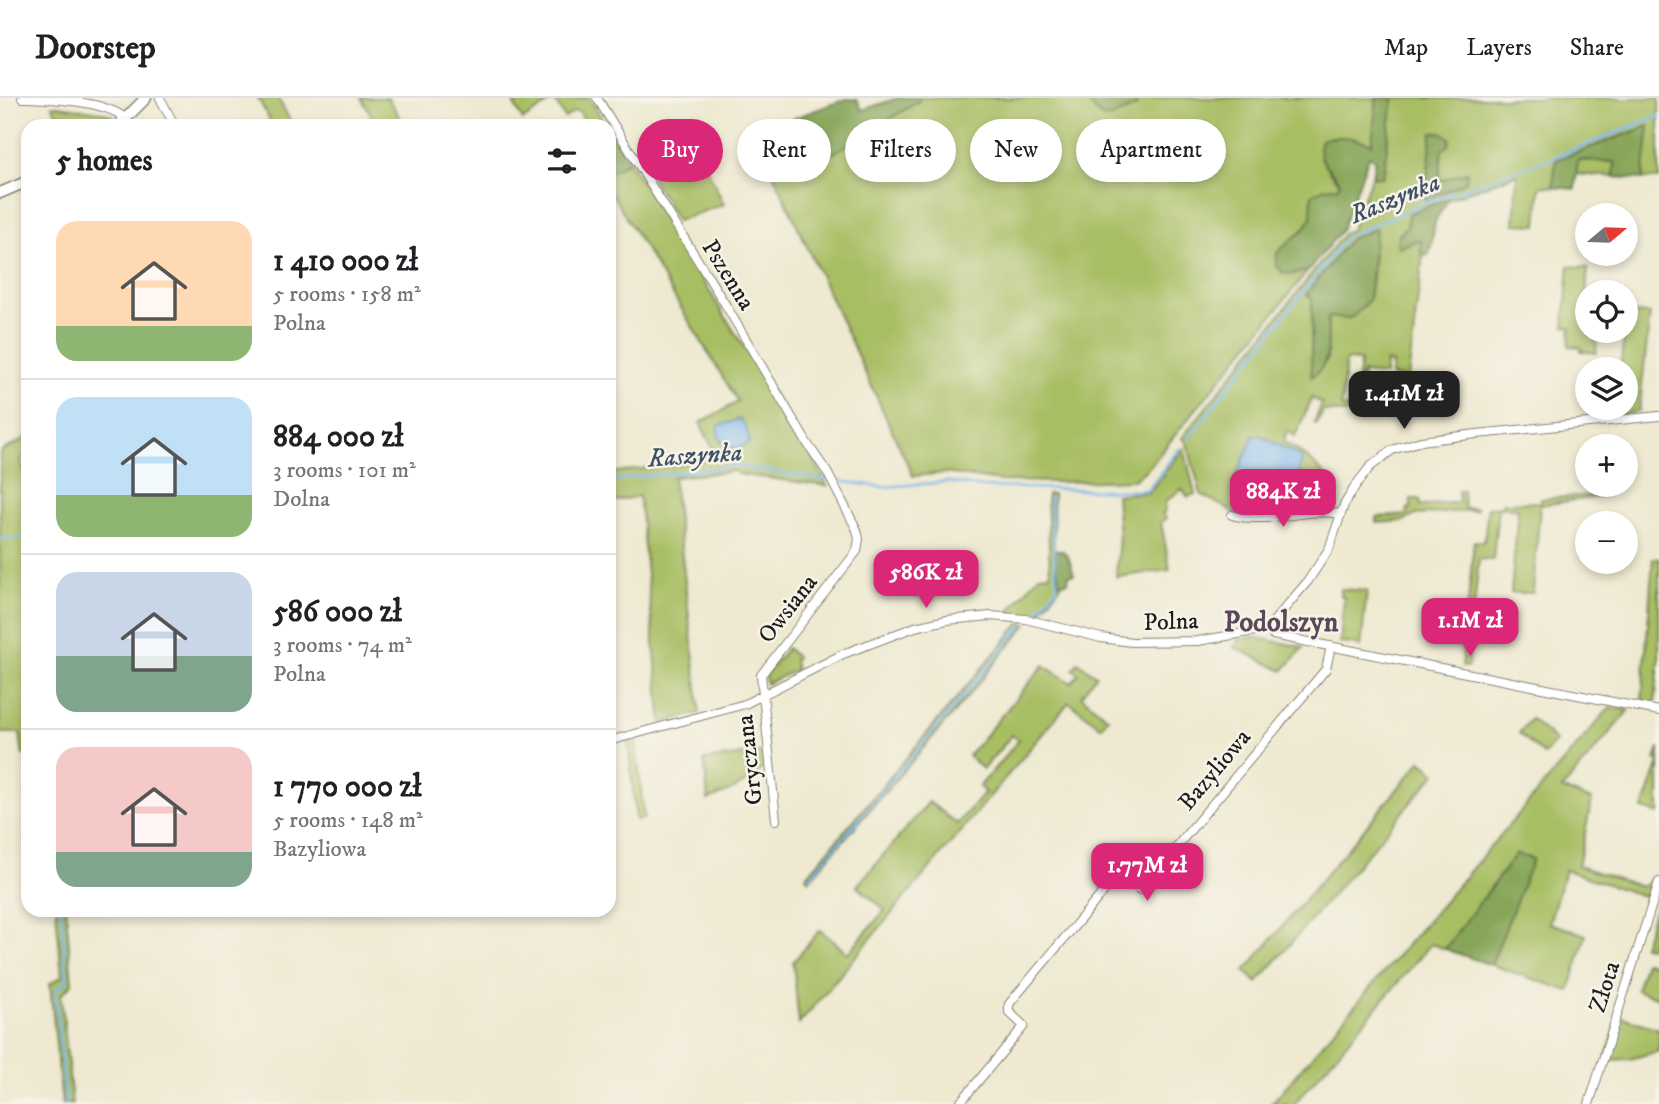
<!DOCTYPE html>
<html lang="en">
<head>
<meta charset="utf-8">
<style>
	body { margin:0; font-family:"IM FELL DW Pica",serif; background:#f2f2f2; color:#202124; height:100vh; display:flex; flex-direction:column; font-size:26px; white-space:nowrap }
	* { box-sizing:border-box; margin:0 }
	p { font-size:23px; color:#757577 }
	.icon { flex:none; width:38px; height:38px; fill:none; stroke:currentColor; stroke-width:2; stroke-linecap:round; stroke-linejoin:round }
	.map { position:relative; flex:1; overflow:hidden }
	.drawer { position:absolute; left:21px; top:21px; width:595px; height:798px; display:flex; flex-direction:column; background:#fff; border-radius:21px; box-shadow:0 4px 10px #0003 }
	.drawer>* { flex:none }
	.banner { position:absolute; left:637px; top:21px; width:665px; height:63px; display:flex; gap:14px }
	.needle { width:46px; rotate:71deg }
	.buttons { position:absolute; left:1575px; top:105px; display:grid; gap:14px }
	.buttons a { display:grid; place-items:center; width:63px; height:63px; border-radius:50%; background:#fff; box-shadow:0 4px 10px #0003; font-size:35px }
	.price { position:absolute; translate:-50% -60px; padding:0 16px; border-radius:14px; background:#db2777; color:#fff; font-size:23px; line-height:46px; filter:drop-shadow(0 2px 4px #0008) }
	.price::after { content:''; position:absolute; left:50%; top:42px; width:21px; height:16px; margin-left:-10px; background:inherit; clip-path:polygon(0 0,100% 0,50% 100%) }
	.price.selected { background:#222; color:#fff }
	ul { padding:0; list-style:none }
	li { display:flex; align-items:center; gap:21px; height:175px; padding:0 35px }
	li+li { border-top:2px solid #e0e0e0 }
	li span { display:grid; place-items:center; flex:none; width:196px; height:140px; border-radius:21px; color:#555 }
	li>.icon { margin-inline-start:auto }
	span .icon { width:84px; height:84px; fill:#fffc; stroke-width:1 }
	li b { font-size:30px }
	h2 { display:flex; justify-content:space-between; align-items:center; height:84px; padding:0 35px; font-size:30px }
	.chip { padding:0 24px; border-radius:32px; background:#fff; box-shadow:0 4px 10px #0003; font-size:24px; line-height:63px }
	.chip.selected { background:#db2777; color:#fff }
	header { display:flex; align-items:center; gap:42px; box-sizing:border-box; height:98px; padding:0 35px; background:#fff; border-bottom:2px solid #e0e0e0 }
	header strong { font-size:33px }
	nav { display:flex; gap:38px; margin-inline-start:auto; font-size:24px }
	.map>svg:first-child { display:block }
	.green { fill:#a8be63; stroke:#626d40; stroke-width:2; fill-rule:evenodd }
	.forest { fill:#86a559; stroke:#51603a; stroke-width:2 }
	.water { fill:#7db7ee; stroke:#4c6a85; stroke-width:2 }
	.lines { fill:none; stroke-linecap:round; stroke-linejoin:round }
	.stream { stroke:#7db7ee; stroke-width:2.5 }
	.street-casing { stroke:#858276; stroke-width:10 }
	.secondary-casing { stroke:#858276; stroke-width:13 }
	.street { stroke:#fff; stroke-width:8 }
	.secondary { stroke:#fff; stroke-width:10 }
	.labels { text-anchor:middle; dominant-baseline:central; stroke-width:5; stroke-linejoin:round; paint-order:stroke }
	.street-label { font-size:24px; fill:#1c1c1c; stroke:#f7f3e8 }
	.water-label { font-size:26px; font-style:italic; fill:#3e5266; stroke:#f7f3e8 }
	.quarter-label { font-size:28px; font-weight:bold; fill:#5a4859; stroke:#f7f3e8 }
</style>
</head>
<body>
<header>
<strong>Doorstep</strong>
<nav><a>Map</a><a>Layers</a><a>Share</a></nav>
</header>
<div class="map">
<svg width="1659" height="1006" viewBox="0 0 1659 1006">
	<rect width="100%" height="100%" fill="#f7f3e8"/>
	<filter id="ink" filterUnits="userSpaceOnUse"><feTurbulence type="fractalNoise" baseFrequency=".0143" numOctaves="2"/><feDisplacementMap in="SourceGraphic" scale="14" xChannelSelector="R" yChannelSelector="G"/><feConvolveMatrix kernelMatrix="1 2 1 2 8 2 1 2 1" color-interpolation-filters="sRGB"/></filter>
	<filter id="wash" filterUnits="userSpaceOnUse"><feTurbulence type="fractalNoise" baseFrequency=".00686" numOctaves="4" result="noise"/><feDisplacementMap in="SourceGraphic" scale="28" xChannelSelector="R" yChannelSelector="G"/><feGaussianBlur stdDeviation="1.57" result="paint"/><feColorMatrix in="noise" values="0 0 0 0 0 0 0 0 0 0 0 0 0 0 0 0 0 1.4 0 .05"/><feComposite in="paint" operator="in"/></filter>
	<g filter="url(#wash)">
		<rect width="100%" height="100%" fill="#eee9d0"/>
		<path class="green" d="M 258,0 L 278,0 L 293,28 L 273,28 Z
			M 361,0 L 388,0 L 405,28 L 378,28 Z
			M 524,0 L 589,0 L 607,28 L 588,28 L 579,14 L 575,13 L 565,20 L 554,2 L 523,22 L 514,6 Z
			M 918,0 L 1377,0 L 1372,46 L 1355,40 L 1330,39 L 1329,74 L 1340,85 L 1338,89 L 1324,90 L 1312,97 L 1311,121 L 1304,131 L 1277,155 L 1292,176 L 1308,173 L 1150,368 L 1134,382 L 1063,384 L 1001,383 L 945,375 L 913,378 L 755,36 L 802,17 L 807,30 L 800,33 L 847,47 L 919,3 Z
			M 1393,0 L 1659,0 L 1659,81 L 1643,81 L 1648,28 L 1556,62 L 1553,89 L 1540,88 L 1537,127 L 1514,126 L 1517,76 L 1408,116 L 1407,129 L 1399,137 L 1397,146 L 1400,149 L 1421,141 L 1420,152 L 1423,158 L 1408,280 L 1391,278 L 1392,265 L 1386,264 L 1385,277 L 1363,275 L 1356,316 L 1323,313 L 1317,326 L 1314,325 L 1322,305 L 1312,300 L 1295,338 L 1287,333 L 1284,344 C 1302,353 1312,363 1325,377 L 1323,383 L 1327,385 L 1321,401 L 1324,402 L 1323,407 L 1293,412 L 1238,417 L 1201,396 L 1187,345 L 1182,340 L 1345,134 L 1351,132 L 1372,78 L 1383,79 ZM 1376,131 C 1373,152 1374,177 1369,199 C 1365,215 1342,222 1328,219 L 1327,262 L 1311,279 L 1312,201 ZM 1346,262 L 1360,263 L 1355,310 L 1341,309 Z
			M 52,7 L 102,14 L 114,19 L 107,28 L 63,28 Z
			M 701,58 L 724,106 L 677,123 L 650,77 Z
			M 1577,62 L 1615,64 L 1614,79 L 1576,76 Z
			M 629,63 L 818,369 L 827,388 L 737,376 L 736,373 L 673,379 L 700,615 L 662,625 L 639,398 L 612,404 L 613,418 L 609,419 L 609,395 L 612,395 L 609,375 L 718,361 L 700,325 L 738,304 L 609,91 L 609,75 Z
			M 1569,168 L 1588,170 L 1586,199 L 1587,233 L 1598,233 L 1596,255 L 1581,253 L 1581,249 L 1569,248 L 1571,229 L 1564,228 Z
			M 1627,215 L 1650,216 L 1639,314 L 1617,317 L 1617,310 L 1626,310 L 1626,271 L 1620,271 Z
			M 28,339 L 28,358 L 21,361 L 24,374 L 28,373 L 28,656 L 23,657 L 20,635 L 0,635 L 0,354 Z
			M 1184,350 L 1195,396 L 1188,399 L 1182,391 L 1165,404 L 1166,412 L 1162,415 L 1166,420 L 1161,424 L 1170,472 L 1116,479 L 1119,438 L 1116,397 L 1149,394 Z
			M 1463,392 L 1464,410 L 1477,410 L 1476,412 L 1416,417 L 1403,423 L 1376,425 L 1376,419 L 1407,417 L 1407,411 L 1411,410 L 1411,401 L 1419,401 L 1421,408 L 1459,404 L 1458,393 Z
			M 1047,396 L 1053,396 L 1054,451 L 1059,485 L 1062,486 L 1036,520 L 1008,515 L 1039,477 L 1050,476 Z
			M 1608,396 L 1600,399 L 1540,407 L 1533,495 L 1511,495 L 1518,410 L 1498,410 L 1493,462 L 1479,461 L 1468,569 L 1462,568 L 1474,443 L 1484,444 L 1488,409 L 1502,408 L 1502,405 L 1540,404 L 1541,401 Z
			M 1653,460 L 1659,460 L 1659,563 L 1655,606 L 1642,604 Z
			M 1341,491 L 1367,493 L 1361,549 L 1354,546 L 1340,545 L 1344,499 L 1341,498 Z
			M 1020,525 L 1027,526 L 968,598 L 809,782 L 806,779 Z
			M 1252,539 L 1304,549 L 1283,573 L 1234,549 L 1239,542 Z
			M 787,550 L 796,559 L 794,563 L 796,572 L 766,586 L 765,577 Z
			M 1078,564 L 1096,577 L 1081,598 L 1108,620 L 1101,629 L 1069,604 L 799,926 L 793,864 L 820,832 L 848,855 L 885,812 L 857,788 L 929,704 L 957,726 L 985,694 L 979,689 L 1019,642 L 1012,637 L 983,671 L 968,658 L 1044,567 C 1054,575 1062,578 1071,585 L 1079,576 L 1073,571 Z
			M 1610,609 L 1629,612 L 1562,691 L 1592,702 L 1578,768 L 1642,789 L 1652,781 L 1646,799 L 1565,772 L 1549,825 L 1586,837 L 1569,893 L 1491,867 L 1532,762 L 1516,756 L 1445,851 L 1431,846 L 1294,1006 L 1271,1006 Z
			M 1531,621 L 1556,643 L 1544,657 L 1519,635 Z
			M 636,643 L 644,721 L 636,722 L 628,644 Z
			M 1659,650 L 1659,716 L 1643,711 L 1659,664 L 1655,662 Z
			M 766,654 L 768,665 C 748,686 734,692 708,702 L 704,662 Z
			M 1421,663 L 1436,675 L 1257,885 L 1245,873 Z
			M 1659,799 L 1659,837 L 1654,835 L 1650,849 L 1643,848 Z
			M 56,812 L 66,812 L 72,886 L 61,897 L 72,1006 L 62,1006 L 50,886 L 62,878 Z
			M 1645,864 L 1659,868 L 1659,900 L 1636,892 Z
			M 1619,918 L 1659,931 L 1659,953 L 1630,961 L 1608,962 L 1606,959 Z"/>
		<path class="forest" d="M 898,0 L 918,0 L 919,3 L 832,56 L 813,63 L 799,33 L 807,30 L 802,17 L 846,1 L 857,2 L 862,12 Z
			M 1087,0 L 1132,0 L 1137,8 L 1112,19 L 1103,20 L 1095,13 Z
			M 1377,0 L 1393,0 L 1383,79 L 1372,78 L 1375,62 L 1369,58 L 1342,131 L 1308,173 L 1292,176 L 1283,175 L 1277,168 L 1277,155 L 1304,131 L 1311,121 L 1312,97 L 1324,90 L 1338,89 L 1340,85 C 1332,71 1313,61 1321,42 C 1338,36 1355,40 1372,46 Z
			M 1649,28 L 1643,81 L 1614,79 L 1615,64 L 1578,62 L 1575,91 L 1553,89 L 1556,62 Z
			M 611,34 L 629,63 L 609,75 L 609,35 Z
			M 1432,34 L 1443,35 L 1450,40 L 1449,47 L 1442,52 L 1439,83 L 1467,74 L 1466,84 L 1425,102 Z
			M 1448,101 C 1445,109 1439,115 1436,122 C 1432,133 1434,145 1428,157 L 1423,158 L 1420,152 L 1421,141 L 1399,149 L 1397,146 L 1399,137 L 1407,129 L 1408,116 Z
			M 1376,130 L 1369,202 L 1354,218 L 1347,221 L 1328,219 C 1327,242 1333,267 1311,279 L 1312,201 L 1306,196 L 1350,141 Z
			M 1054,451 L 1063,453 L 1068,458 L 1074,477 L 1069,477 L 1068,484 L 1059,485 Z
			M 1516,756 L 1533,761 L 1491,867 L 1445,851 Z"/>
		<path class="water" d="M 740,321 L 746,330 L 750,344 C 734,355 717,351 718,328 Z
			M 1254,337 L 1260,337 L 1302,359 C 1300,375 1296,406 1277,409 L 1233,385 Z"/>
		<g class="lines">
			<path class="stream" d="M 1187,342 L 1347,138 L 1424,105 L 1552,60 L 1659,18
				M 609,382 L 737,368 L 826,382
				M 839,383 L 883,389 L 947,384 L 983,389 L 1138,393 L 1147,392 L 1180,350
				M 0,441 L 28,439
				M 1035,516 L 1057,490 L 1050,399
				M 810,779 L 1023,527
				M 61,812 L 67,884 L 55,892 L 66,1006"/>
		</g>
	</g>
	<g filter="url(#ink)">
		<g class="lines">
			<g class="street-casing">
				<path id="street" d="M 22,0 C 51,1 105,2 126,21
					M 160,0 L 175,28
					M 597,0 L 725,206 L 807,345 L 827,374 L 857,432 L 859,441 L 857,453 L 761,577 L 776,722
					M 1232,417 C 1267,427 1305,409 1341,416
					M 1267,531 L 1273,537 L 1659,613
					M 609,643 L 745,606 L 843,556 L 915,529 L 947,522 L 991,518 L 1026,521 L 1101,540 L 1132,544 L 1198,543 L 1267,531 L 1308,483 L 1329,451 L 1344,407 L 1356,387 L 1370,369 L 1392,352 L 1421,343 L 1477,336 L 1659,318
					M 959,1006 L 1024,928 L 1009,914 L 1009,906 L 1115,780 L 1124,779 L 1140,792 L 1326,571 L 1331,548
					M 1589,1006 L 1659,784"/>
			</g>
			<g class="secondary-casing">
				<path id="secondary" d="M 118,28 L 146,0
					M 0,95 L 28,83"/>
			</g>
			<use href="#street" class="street"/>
			<use href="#secondary" class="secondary"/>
		</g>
	</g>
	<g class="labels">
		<g class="street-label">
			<text transform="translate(728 177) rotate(58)">Pszenna</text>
			<text transform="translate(788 511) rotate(-52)">Owsiana</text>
			<text transform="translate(1171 524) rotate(-2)">Polna</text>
			<text transform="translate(750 662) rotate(-96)">Gryczana</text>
			<text transform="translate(1215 672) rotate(-50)">Bazyliowa</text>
			<text transform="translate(1605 889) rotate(-72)">Złota</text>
		</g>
		<g class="water-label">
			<text transform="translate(1395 101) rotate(-22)">Raszynka</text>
			<text transform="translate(695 358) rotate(-4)">Raszynka</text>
		</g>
		<g class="quarter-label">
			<text x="1281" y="524">Podolszyn</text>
		</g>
	</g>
</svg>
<div class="buttons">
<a><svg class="needle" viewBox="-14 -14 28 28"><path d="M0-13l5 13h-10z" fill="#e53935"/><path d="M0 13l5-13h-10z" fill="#757577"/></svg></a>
<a><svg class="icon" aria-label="locate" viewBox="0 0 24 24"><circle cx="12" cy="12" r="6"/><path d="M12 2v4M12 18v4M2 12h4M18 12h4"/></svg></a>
<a><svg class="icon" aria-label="layers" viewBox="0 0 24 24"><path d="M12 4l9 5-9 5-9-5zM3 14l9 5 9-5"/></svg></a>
<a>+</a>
<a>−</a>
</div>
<b class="price selected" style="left:1404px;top:333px">1.41M zł</b>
<b class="price" style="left:1283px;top:431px">884K zł</b>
<b class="price" style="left:926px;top:512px">586K zł</b>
<b class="price" style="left:1470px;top:560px">1.1M zł</b>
<b class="price" style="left:1147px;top:805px">1.77M zł</b>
<div class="banner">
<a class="chip selected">Buy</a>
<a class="chip">Rent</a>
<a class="chip">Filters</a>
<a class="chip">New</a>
<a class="chip">Apartment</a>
</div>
<section class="drawer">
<h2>5 homes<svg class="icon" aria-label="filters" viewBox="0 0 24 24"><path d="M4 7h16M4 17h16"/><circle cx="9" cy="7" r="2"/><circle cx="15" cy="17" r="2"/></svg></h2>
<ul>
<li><span style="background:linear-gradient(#ffd9b3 75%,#8fb573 0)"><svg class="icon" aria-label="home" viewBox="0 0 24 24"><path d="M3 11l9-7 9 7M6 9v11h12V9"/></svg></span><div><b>1 410 000 zł</b><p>5 rooms · 158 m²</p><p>Polna</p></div></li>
<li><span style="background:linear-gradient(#bfe0f5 70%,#8fb573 0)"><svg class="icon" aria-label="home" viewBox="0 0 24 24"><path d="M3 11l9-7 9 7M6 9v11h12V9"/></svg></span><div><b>884 000 zł</b><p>3 rooms · 101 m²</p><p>Dolna</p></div></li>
<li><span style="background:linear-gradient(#c9d6e8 60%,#7fa58c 0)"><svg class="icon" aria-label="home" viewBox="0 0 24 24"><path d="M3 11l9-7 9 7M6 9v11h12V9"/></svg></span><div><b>586 000 zł</b><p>3 rooms · 74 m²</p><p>Polna</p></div></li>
<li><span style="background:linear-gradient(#f6c9c9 75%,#7fa58c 0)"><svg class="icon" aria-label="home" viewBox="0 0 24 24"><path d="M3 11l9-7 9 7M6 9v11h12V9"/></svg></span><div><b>1 770 000 zł</b><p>5 rooms · 148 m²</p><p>Bazyliowa</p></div></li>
</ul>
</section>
</div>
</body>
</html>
